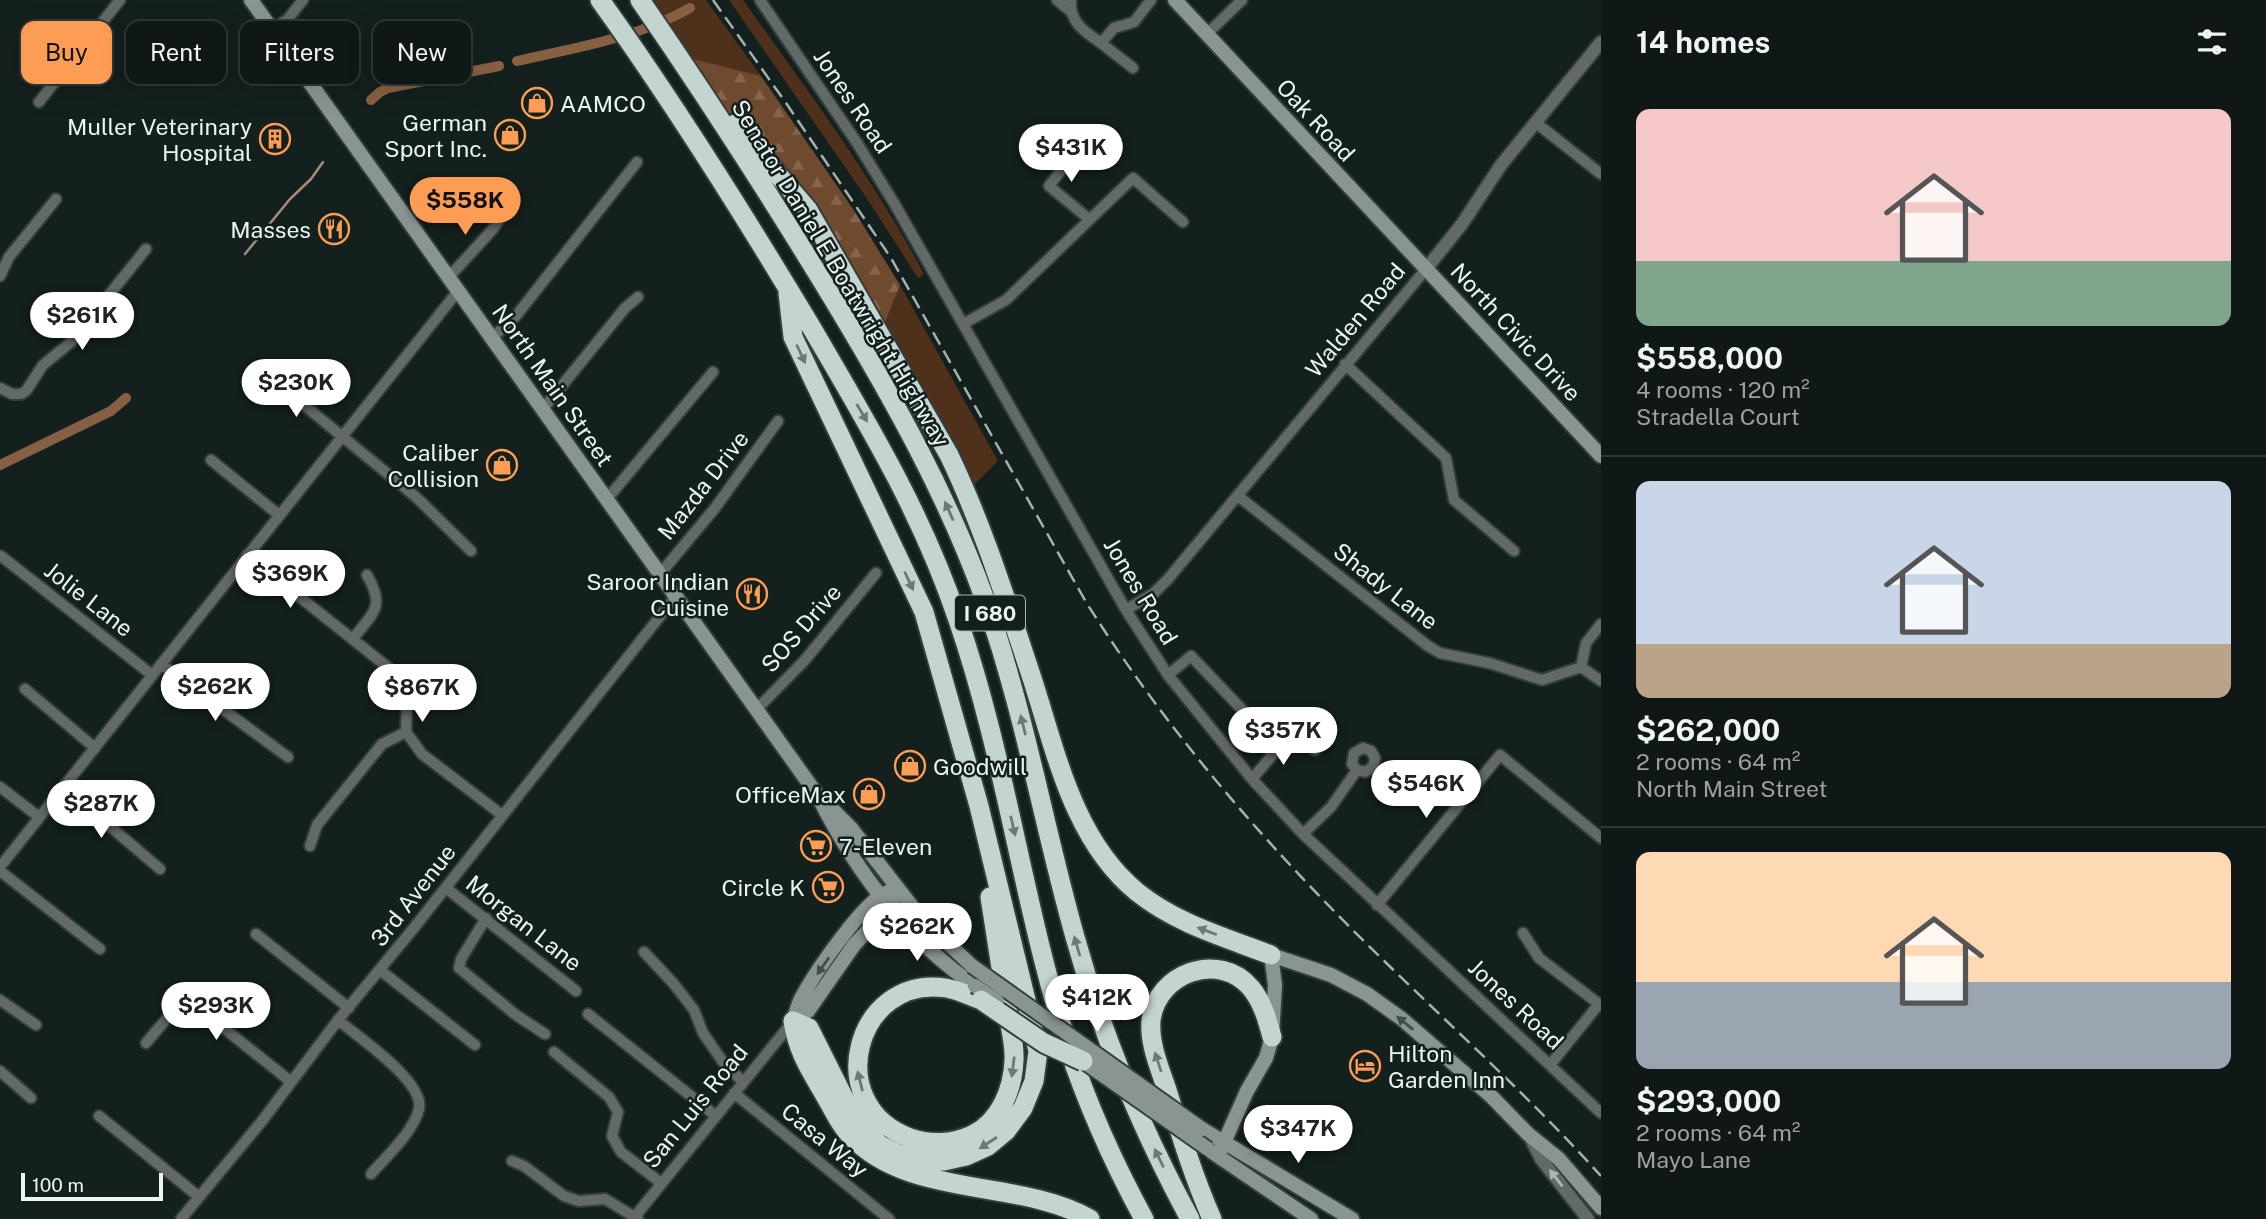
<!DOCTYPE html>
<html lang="en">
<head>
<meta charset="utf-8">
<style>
	body { margin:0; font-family:"Public Sans",sans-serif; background:#18211f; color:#f1f3f6; height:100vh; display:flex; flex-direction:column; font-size:26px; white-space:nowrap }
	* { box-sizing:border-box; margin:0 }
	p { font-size:23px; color:#9ba0a1 }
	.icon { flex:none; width:38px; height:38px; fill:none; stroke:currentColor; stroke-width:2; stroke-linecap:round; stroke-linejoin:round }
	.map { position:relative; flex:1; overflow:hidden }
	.panel { display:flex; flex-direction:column; background:#0f1816; width:665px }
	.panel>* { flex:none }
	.guide { position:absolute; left:21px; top:21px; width:665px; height:63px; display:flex; gap:14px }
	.scale { position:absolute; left:21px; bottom:18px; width:142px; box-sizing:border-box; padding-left:7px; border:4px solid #ecf4f3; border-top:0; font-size:19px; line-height:24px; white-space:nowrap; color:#ecf4f3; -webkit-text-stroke:5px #14201e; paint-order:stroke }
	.price { position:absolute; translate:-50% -60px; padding:0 16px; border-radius:24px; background:#fff; color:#222; font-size:23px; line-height:46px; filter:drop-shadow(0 2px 4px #0008) }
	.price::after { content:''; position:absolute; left:50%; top:42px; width:21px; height:16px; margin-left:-10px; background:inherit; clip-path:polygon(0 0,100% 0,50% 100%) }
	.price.on { background:#fc9d53; color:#111 }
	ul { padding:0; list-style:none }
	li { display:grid; align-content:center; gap:14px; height:371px; padding:0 35px }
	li+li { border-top:2px solid #2f3735 }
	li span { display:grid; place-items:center; height:217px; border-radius:14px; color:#555 }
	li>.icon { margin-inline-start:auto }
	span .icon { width:126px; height:126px; fill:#fffc; stroke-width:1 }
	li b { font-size:30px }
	h2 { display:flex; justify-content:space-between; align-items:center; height:84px; padding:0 35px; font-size:30px }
	.chip { padding:0 24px; border-radius:14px; background:#0f1816; box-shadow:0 7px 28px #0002,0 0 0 2px #2f3735; font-size:24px; line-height:63px }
	.chip.on { background:#fc9d53; color:#111 }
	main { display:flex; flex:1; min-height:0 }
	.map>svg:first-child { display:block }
	.green { fill:#4f311b }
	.forest { fill:url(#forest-firs) }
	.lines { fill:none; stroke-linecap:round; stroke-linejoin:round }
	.stream { stroke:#a58c78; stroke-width:2.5 }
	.canal { stroke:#875f43; stroke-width:10 }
	.minor-casing { stroke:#323e3c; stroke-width:14 }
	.tertiary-casing { stroke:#323e3c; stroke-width:16 }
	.secondary-casing { stroke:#323e3c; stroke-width:18 }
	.motorway-casing { stroke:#323e3c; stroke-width:23 }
	.minor { stroke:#626967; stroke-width:10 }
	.tertiary { stroke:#626967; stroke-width:12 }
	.secondary { stroke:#8a9492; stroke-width:14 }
	.motorway { stroke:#c4d4d0; stroke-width:19 }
	.rail { stroke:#a7b0af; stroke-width:2.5; stroke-dasharray:14 7; stroke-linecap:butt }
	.secondary-bridge-casing { stroke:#323e3c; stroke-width:18; stroke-linecap:butt }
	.motorway-bridge-casing { stroke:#323e3c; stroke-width:23; stroke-linecap:butt }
	.secondary-bridge { stroke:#8a9492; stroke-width:14 }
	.motorway-bridge { stroke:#c4d4d0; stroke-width:19 }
	.oneway { fill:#6c7a77 }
	.oneway2 { fill:#434e4c }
	.oneway3 { fill:#aeb5b4 }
	.labels { text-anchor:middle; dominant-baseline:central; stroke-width:5; stroke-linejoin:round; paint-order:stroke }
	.shield { fill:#14201e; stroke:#abb4b3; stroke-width:2 }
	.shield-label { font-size:21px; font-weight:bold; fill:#ecf4f3 }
	.street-label { font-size:23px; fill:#ecf4f3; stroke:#14201e }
	.poi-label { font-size:23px; fill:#ecf4f3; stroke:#14201e; text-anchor:end }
</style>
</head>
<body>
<main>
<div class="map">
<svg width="1601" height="1219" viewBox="0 0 1601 1219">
	<defs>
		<pattern id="forest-firs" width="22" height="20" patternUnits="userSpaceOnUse" patternTransform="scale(1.75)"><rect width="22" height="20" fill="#704a2e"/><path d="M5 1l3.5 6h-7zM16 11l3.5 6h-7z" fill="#85654d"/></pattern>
	</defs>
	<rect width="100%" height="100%" fill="#14201e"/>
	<path class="green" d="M 640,0 L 706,0 L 761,76 L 678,55 Z
		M 729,0 L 743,0 C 807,90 872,176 924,274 L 918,278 L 868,200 Z
		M 900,285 L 998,461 L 967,492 L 880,335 Z"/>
	<path class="forest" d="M 678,55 L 761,76 L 853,209 L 900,285 L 880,335 L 808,210 Z"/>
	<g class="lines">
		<path class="stream" d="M 245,254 L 290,199 L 311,179 L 323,162"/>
		<path class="canal" d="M 517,61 C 574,48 638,38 690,8
			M 371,100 L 380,92 L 388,88 L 499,66
			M 0,465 L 111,411 L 126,398"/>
		<g class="minor-casing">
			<path id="minor" d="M 760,0 L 857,143 L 894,203 L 1126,610 L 1168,675 L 1252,779 L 1303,834 L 1601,1113
				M 1057,0 L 1070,11
				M 1071,0 C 1069,22 1084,31 1101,43 L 1114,28 L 1134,22 L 1151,0
				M 272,29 L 287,20 L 303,0
				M 1207,34 L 1242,0
				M 1101,43 L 1133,68
				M 39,102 L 120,0
				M 1535,122 L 1601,174
				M 1081,145 L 1049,186 L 1089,219
				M 0,276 L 9,257 L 56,199
				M 449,277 L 493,229 L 503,213
				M 963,324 L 1006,300 L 1133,178 L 1183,222
				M 492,338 L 516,316 L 637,162
				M 1345,364 L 1446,458 L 1454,500 L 1514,551
				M 271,378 L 416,497 L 471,551
				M 0,388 L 12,394 L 21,394 L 26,391 L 43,365 L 71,342 L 146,249
				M 543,409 L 625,308 L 638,297
				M 211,460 L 279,515
				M 1238,496 L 1428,646 L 1440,653 L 1489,663 L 1542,680 L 1581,667 L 1601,681
				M 607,499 L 713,372
				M 247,555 L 395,673 L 407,696 L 406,732 L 422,754 L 502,815
				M 1,556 L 152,675
				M 660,574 L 715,508 L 778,421
				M 1126,610 L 1154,593 L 1168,579 L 1426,269
				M 353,639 C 373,612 386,608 367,575
				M 161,664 L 288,757
				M 1581,667 L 1586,643 L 1601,624
				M 1168,675 L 1191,656 L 1252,720
				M 25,689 L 95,748
				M 757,709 L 805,660 L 876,573
				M 1252,779 L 1286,739 L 1297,737 L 1315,750
				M 0,787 L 39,817
				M 64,787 L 160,869
				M 1303,834 L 1331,807 L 1357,770 L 1365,772 L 1373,767 L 1375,758 L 1371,751 L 1363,748 L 1354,753 L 1352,764 L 1357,770
				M 310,846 L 317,825 L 382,744 L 406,732
				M 0,867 L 458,291
				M 0,871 L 100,949
				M 446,888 L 576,991
				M 1377,905 L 1500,755 L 1601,838
				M 486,918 L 461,959 L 459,968 L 516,1015 L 545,1034
				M 1523,933 L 1539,958 L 1599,1004 L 1550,1065
				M 256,934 L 349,1008
				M 644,952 L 674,984 L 694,1010 L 703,1033 L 723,1062 L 743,1082
				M 380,970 L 475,1045
				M 0,1000 L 36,1025
				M 588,1014 L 716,1116
				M 338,1020 C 358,1037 425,1082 419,1109 C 414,1131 386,1157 371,1174
				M 146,1043 L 185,997 L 290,1081
				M 554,1052 L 609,1097 L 618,1112 L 612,1136 L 621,1152 L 661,1183
				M 0,1071 L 31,1098
				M 734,1093 L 889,1219
				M 99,1116 L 198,1196
				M 512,1161 L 524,1166 L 564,1196 L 579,1201 L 605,1199 L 638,1219
				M 181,1219 L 262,1121 L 338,1020 L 413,929 L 676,596
				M 633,1219 L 793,1021"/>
		</g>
		<g class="tertiary-casing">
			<path id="tertiary" d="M 1426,269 L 1462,224 L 1501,165 L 1601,42
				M 1530,1137 L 1541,1159 L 1588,1219"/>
		</g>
		<g class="secondary-casing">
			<path id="secondary" d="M 251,0 L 818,796 C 855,870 907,939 975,986
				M 1175,0 L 1601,456
				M 827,804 L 851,828 L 921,918 L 972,966
				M 793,1021 C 796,1013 798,1003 803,995 C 815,973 865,899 888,892
				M 793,1021 L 808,1011 L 854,945 L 891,906 L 893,899
				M 1202,1129 L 1352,1219
				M 1212,1152 L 1311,1219
				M 1218,1156 L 1247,1091 L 1266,1058 L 1272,1037 L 1275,985 L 1271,955 L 1331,975 L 1367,994 L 1402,1019 L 1492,1097 L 1528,1134 L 1559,1159 L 1601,1208"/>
		</g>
		<g class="motorway-casing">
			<path id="motorway" d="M 600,0 C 676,106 746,218 813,330 C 869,426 922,513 958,620 C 1006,759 1023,906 1068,1046 C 1088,1106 1114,1164 1144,1219
				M 640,0 C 709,100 775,203 838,307 C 894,400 947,495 984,597 C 1024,708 1043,824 1075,937 C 1102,1035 1142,1130 1190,1219
				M 735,124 L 808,210 L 949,455 C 982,524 1005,597 1029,669 C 1055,746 1071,838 1137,892 C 1177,924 1224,937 1271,955
				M 788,293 L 793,337 L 924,612 L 979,806 L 1025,996 L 1038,1051 L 1034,1081 L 1023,1108 L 1006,1131 L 988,1146 L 966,1156 L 944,1161 L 919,1160 L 898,1154 L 880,1145 L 865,1131 L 851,1112 L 809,1028 L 793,1021
				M 981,1000 C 970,996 958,990 946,988 C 856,974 820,1105 910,1138 C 930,1145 953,1144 972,1135 C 1000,1122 1013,1089 1014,1060 C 1015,1045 1010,1027 1008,1013 C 1002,974 996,935 990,897
				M 793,1021 C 798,1053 811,1071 827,1099 C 834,1111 840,1125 850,1135 C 909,1199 1018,1178 1090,1219
				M 1212,1219 C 1194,1178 1181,1136 1168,1093 C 1161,1071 1149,1045 1151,1021 C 1156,973 1219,950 1251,988 C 1263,1003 1267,1019 1272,1037"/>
		</g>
		<use href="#minor" class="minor"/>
		<use href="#tertiary" class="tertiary"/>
		<use href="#secondary" class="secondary"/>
		<use href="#motorway" class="motorway"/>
		<path class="rail" d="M 713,0 L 786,103 L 891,258 L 1086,602 C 1157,715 1241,816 1334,911 C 1422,1001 1517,1083 1601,1176"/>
		<g class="secondary-bridge-casing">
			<path id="secondary-bridge" d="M 972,966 L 1202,1129
				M 975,986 L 997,1001
				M 1077,1057 L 1208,1149"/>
		</g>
		<g class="motorway-bridge-casing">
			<path id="motorway-bridge" d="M 981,1000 L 1044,1043 L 1083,1061"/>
		</g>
		<use href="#secondary-bridge" class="secondary-bridge"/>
		<use href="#motorway-bridge" class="motorway-bridge"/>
	</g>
	<defs><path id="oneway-solid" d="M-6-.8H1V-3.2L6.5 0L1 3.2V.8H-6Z" transform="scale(1.75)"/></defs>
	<g class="oneway">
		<use href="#oneway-solid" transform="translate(801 354) rotate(65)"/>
		<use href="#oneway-solid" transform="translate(862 413) rotate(59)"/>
		<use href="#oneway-solid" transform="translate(949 511) rotate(-114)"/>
		<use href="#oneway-solid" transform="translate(909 581) rotate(65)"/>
		<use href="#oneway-solid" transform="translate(1023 725) rotate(-104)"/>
		<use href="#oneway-solid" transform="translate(1013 826) rotate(77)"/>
		<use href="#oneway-solid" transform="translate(1207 931) rotate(-159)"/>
		<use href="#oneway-solid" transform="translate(1077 946) rotate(-106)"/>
		<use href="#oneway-solid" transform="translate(1158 1062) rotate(-108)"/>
		<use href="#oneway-solid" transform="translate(1013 1067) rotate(97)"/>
		<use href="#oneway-solid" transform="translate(860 1081) rotate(-104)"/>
		<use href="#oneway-solid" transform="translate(988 1143) rotate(147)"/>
		<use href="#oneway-solid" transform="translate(1159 1158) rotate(-116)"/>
	</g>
	<g class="oneway2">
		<use href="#oneway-solid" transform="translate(823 966) rotate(125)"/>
		<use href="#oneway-solid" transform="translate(1405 1023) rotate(-141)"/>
	</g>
	<use class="oneway3" href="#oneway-solid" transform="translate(1556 1178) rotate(-128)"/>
	<defs>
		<g id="shop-ring" transform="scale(1.575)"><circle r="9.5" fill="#14201e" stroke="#fc9d53" stroke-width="1.5"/><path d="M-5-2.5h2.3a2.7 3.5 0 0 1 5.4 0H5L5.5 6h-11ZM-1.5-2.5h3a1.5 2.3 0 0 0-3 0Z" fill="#fc9d53"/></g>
		<g id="building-ring" transform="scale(1.575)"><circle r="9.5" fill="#14201e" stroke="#fc9d53" stroke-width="1.5"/><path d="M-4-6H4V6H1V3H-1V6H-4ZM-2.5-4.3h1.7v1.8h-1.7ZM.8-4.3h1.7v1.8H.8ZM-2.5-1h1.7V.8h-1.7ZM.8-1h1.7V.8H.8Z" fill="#fc9d53"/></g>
		<g id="restaurant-ring" transform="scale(1.575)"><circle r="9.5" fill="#14201e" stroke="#fc9d53" stroke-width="1.5"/><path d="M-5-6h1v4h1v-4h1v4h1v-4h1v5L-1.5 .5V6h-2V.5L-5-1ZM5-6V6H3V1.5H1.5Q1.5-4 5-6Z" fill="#fc9d53"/></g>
		<g id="supermarket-ring" transform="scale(1.575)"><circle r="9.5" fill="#14201e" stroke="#fc9d53" stroke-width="1.5"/><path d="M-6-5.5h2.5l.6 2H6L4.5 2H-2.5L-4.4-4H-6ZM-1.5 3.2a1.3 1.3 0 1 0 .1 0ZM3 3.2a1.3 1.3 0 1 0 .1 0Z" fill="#fc9d53"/></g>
		<g id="hotel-ring" transform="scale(1.575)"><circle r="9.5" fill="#14201e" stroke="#fc9d53" stroke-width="1.5"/><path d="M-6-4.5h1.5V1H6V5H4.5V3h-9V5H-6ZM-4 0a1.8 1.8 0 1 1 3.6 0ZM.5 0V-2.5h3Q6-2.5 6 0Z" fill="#fc9d53"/></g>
	</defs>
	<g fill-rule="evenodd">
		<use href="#shop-ring" x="537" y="103"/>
		<use href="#shop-ring" x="510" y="135"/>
		<use href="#building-ring" x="275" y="139"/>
		<use href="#restaurant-ring" x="334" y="229"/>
		<use href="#shop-ring" x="502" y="465"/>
		<use href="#restaurant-ring" x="752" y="594"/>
		<use href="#shop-ring" x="910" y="766"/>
		<use href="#shop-ring" x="869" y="794"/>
		<use href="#supermarket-ring" x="816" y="846"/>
		<use href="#supermarket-ring" x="828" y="887"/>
		<use href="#hotel-ring" x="1365" y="1066"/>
	</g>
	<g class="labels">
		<rect class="shield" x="955" y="595.5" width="70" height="35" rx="5"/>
		<g class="shield-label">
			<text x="990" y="613">I 680</text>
		</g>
		<g class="street-label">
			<text transform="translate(853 101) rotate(56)">Jones Road</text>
			<text transform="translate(1316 120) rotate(47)">Oak Road</text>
			<text transform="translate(841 273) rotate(59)">Senator Daniel E Boatwright Highway</text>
			<text transform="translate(1355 320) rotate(-50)">Walden Road</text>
			<text transform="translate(1516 332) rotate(47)">North Civic Drive</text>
			<text transform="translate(553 385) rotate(55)">North Main Street</text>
			<text transform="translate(703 485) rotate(-52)">Mazda Drive</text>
			<text transform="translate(1386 586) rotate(38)">Shady Lane</text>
			<text transform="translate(1141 591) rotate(59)">Jones Road</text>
			<text transform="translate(89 599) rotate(38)">Jolie Lane</text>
			<text transform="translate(801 628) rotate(-49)">SOS Drive</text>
			<text transform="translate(413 895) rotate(-52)">3rd Avenue</text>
			<text transform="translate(524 923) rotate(38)">Morgan Lane</text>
			<text transform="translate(1516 1004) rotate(43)">Jones Road</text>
			<text transform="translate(695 1106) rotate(-51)">San Luis Road</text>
			<text transform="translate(825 1140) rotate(39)">Casa Way</text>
		</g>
		<g class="poi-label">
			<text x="560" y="103" text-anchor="start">AAMCO</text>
			<text x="487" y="122">German<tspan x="487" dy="26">Sport Inc.</tspan></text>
			<text x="252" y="126">Muller Veterinary<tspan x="252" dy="26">Hospital</tspan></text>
			<text x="311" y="229">Masses</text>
			<text x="479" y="452">Caliber<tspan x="479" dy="26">Collision</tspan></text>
			<text x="729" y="581">Saroor Indian<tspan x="729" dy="26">Cuisine</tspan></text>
			<text x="933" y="766" text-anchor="start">Goodwill</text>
			<text x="846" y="794">OfficeMax</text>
			<text x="839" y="846" text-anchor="start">7-Eleven</text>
			<text x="805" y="887">Circle K</text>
			<text x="1388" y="1053" text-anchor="start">Hilton<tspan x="1388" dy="26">Garden Inn</tspan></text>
		</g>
	</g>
</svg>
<div class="scale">100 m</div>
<b class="price" style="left:1071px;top:184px">$431K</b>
<b class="price on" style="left:465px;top:237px">$558K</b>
<b class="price" style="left:82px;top:352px">$261K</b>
<b class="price" style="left:296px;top:419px">$230K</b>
<b class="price" style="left:290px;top:610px">$369K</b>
<b class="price" style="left:215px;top:723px">$262K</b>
<b class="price" style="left:422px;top:724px">$867K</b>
<b class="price" style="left:1283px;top:767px">$357K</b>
<b class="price" style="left:1426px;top:820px">$546K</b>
<b class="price" style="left:101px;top:840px">$287K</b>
<b class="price" style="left:917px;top:963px">$262K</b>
<b class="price" style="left:1097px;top:1034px">$412K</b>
<b class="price" style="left:216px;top:1042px">$293K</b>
<b class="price" style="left:1298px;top:1165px">$347K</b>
<div class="guide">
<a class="chip on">Buy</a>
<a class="chip">Rent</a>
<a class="chip">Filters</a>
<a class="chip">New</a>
</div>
</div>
<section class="panel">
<h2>14 homes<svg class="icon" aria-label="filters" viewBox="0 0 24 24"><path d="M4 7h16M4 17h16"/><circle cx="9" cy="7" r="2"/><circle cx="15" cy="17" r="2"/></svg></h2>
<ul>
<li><span style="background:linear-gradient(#f6c9c9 70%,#7fa58c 0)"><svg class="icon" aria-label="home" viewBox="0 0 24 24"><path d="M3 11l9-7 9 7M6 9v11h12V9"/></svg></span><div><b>$558,000</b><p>4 rooms · 120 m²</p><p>Stradella Court</p></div></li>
<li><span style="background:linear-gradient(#c9d6e8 75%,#b9a48a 0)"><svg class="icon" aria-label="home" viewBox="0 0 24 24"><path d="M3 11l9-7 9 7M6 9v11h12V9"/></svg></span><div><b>$262,000</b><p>2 rooms · 64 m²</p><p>North Main Street</p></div></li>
<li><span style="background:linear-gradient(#ffd9b3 60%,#9aa5b1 0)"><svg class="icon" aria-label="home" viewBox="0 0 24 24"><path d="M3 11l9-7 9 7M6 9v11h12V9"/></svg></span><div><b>$293,000</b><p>2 rooms · 64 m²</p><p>Mayo Lane</p></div></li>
</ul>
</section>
</main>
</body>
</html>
